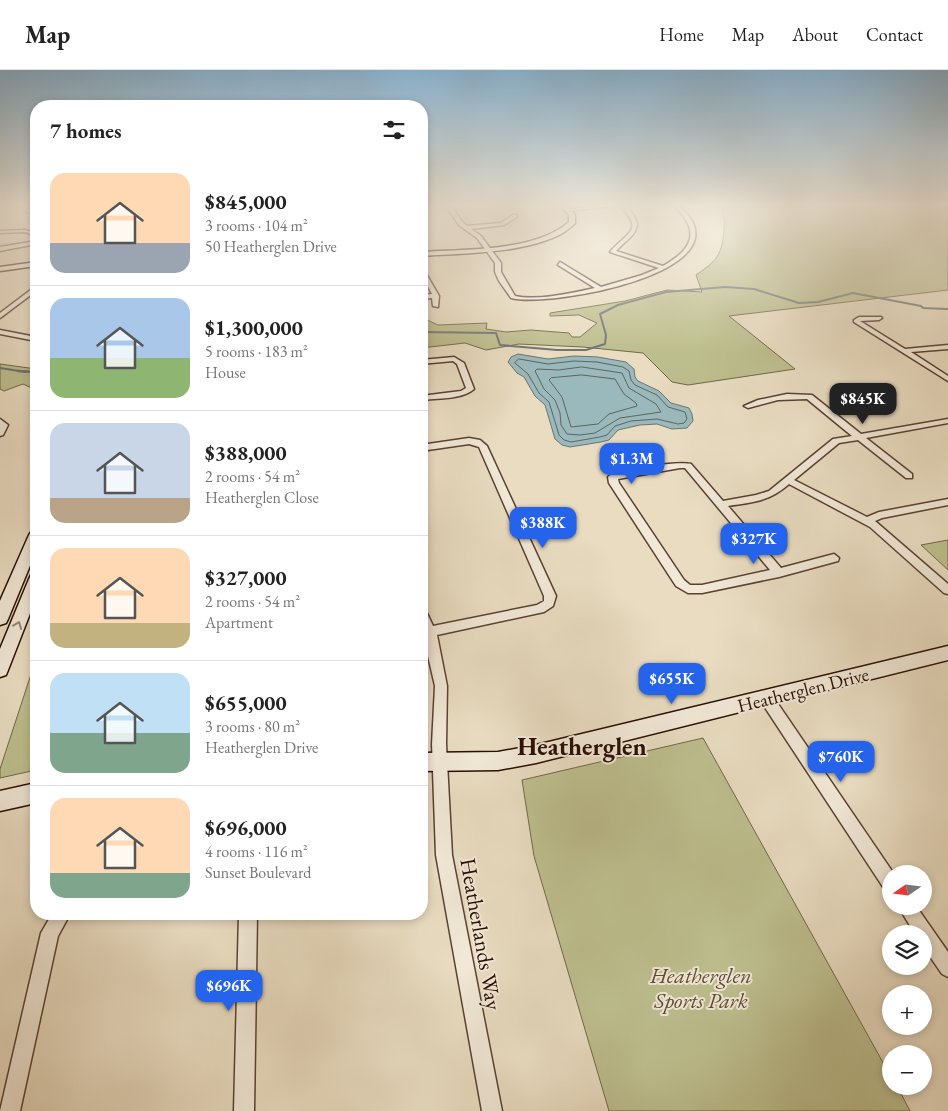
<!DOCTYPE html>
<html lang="en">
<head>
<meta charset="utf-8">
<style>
	body { margin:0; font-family:"EB Garamond",serif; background:#f6f6f6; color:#222; height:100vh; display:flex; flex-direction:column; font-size:19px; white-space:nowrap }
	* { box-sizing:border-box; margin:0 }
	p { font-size:16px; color:#767676 }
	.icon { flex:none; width:28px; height:28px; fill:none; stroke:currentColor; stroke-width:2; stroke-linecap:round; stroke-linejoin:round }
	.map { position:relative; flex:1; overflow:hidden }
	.sheet { position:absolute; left:30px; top:30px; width:398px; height:820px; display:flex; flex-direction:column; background:#fff; border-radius:20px; box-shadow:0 2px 8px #0003 }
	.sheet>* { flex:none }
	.needle { width:32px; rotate:256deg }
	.tools { position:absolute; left:882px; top:795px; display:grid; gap:10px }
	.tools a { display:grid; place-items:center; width:50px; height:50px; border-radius:50%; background:#fff; box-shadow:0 2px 8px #0003; font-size:25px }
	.price { position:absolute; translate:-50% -42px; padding:0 11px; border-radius:10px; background:#2563eb; color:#fff; font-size:16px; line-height:32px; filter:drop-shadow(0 1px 2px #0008) }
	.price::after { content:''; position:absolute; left:50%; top:30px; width:15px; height:11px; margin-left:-8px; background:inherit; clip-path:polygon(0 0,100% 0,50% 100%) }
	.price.active { background:#222; color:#fff }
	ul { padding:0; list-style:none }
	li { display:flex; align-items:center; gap:15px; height:125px; padding:0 20px }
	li+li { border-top:1px solid #e0e0e0 }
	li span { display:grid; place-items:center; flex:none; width:140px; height:100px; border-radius:15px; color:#555 }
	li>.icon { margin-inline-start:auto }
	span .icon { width:60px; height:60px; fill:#fffc; stroke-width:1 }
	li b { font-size:21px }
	h2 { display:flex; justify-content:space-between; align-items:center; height:60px; padding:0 20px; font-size:21px }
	header { display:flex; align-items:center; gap:30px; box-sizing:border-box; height:70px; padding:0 25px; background:#fff; border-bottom:1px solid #e0e0e0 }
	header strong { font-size:24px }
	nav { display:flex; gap:28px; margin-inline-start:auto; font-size:18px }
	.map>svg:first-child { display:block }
	.green { fill:#bdbe8e; stroke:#746648 }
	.water { fill:#9ab9bc; stroke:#6d7472 }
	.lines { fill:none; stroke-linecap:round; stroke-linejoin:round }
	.shore { stroke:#62635f; stroke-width:1 }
	.stream-far1 { stroke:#6d7472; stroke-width:2 }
	.stream { stroke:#6d7472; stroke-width:2.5 }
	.street-casing { stroke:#5a4132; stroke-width:3 }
	.secondary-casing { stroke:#2a0d02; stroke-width:3 }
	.street { fill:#f1e8d7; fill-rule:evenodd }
	.secondary { fill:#f1e8d7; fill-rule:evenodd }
	.oneway { stroke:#978577 }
	.labels { text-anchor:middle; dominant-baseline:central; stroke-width:4; stroke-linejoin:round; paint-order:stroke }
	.street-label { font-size:19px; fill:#2a0d02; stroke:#f1e8d7 }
	.near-street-label { font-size:22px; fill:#2a0d02; stroke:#f1e8d7 }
	.near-park-label { font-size:22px; font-style:italic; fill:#5d4b33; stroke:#f1e8d7 }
	.near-quarter-label { font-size:25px; font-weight:bold; fill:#2a0d02; stroke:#f1e8d7 }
</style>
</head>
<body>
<header>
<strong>Map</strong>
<nav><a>Home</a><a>Map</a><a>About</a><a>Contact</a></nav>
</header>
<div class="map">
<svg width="948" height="1041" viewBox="0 0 948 1041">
	<rect width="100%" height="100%" fill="#e9dcc1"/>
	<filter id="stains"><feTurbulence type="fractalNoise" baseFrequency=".004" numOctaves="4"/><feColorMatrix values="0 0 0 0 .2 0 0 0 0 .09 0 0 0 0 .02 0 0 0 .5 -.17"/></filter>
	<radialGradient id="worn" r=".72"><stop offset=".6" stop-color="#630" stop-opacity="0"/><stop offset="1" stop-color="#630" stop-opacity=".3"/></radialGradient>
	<path class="green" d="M 702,136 L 940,136 L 948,139 L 948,220 L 729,246 L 795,299 L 688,315 L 672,312 L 643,283 L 583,277 L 519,274 L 486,280 L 465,273 L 421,278 L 421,251 L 427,250 L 438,255 L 487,253 L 486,259 L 506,262 L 531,260 L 569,263 L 572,267 L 580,267 L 597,253 L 579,245 L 550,246 L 550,243 L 625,231 L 667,220 L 702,222 L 696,205 C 716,191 722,186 724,160 C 724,153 725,148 721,142 L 724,139 Z
		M 0,294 L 36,299 L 36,320 L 23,314 L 4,321 L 0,319 Z
		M 948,470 L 948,500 L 921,475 Z
		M 36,589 L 36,700 L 0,708 L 0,699 Z
		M 703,668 L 891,1007 L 891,1016 L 897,1016 L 910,1041 L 609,1041 L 534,786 L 522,710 Z"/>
	<path class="water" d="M 518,284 L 548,289 L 574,286 L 598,287 L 626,292 L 634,299 L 635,307 L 638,311 L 659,321 L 671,333 L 689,338 L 692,344 L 693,351 L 687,358 L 672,359 L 657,354 L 640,355 L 618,360 L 609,370 L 601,372 L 570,377 L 562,375 L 555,369 L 545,335 L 535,326 L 524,307 L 517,303 L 508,292 L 511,287 Z"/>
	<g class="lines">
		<path class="shore" d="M 519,289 L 548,294 L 574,291 L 597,292 L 623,297 L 629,301 L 631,310 L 635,315 L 657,325 L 668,337 L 685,342 L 687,349 L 684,353 L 678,354 L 657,349 L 631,351 L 615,356 L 607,365 L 600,367 L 571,372 L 564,370 L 559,365 L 549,332 L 539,323 L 528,304 L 515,293 Z
			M 582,297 L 622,303 L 629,318 L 656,334 L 661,342 L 620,348 L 595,363 L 580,365 L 567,364 L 561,355 L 560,343 L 555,330 L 544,319 L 535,301 L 537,299 L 558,300 Z
			M 582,305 L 615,309 L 624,324 L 636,333 L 637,336 L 609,344 L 598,354 L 571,357 L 562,327 L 549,310 L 551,308 Z"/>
		<path class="stream-far1" d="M 421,262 L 496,263 L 500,275 L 557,280 L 586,280 L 605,274 L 606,265 L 600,244 L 618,235 L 666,222 L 725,217 L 754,219 L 799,233 L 818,232 L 853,223 L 921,236 L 923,238 L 948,239
			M 0,298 L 26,302
			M 34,302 L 36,302"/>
		<path class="stream" d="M 18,301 L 36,302"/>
		<g class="street-casing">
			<path id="street" d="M 30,136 L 35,136 L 30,142 L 26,142 Z
				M 446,136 L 451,136 L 463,153 L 467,156 L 501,153 L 513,145 L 517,145 L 517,147 L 504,155 L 471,159 L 481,166 L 501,193 L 501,202 L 515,226 C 538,231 572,223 595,218 L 558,195 L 560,192 L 601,217 L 642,205 L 659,198 L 610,182 C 627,162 645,161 620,136 L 625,136 C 649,158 632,164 616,181 L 663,196 C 693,179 701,161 674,136 L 679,136 C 754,201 550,238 511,228 L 499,211 L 495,202 L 495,193 L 477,168 L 459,155 Z
				M 593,136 L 613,136 L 568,141 L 566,140 Z
				M 25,160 L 36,163 L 36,166 L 25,162 L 0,163 L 0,161 Z
				M 36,171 L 36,174 L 0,181 L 0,177 Z
				M 421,195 L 439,226 L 438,237 L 433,236 L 432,228 L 421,229 L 421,225 L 432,224 L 421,203 Z
				M 36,216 L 36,221 L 0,248 L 0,243 Z
				M 859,247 L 881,247 L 882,248 L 879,250 L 860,251 L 905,279 L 948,275 L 948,279 L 911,282 L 948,306 L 948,311 L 854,252 L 854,250 Z
				M 0,260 L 36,267 L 36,271 L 0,264 Z
				M 454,287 L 464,293 L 474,319 C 461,330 437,328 421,330 L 421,326 L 461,321 L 466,318 L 457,294 L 453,291 L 421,294 L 421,290 Z
				M 787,324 L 812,325 L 861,364 L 948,349 L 948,353 L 866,368 L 912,404 L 912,408 L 906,408 L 858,370 L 839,373 L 794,410 L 867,447 L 879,442 L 948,429 L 948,435 L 882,448 L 875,451 L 948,514 L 948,524 L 944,523 L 870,457 L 789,414 C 768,432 754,432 728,436 L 781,498 L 834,484 L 839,488 L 838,491 L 779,507 L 702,523 L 688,523 L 676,516 L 609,413 L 608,407 C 617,399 679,391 691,394 L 723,431 L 756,425 L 769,421 L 833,369 L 852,366 L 807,329 L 778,330 L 748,338 L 744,336 L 758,330 ZM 680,398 L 685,398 L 770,500 L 702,515 L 690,515 L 684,510 L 619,413 L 618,409 Z
				M 0,349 L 8,355 L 3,365 L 0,366 Z
				M 469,368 L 480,370 L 487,376 L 556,526 L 553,536 L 544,542 L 437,565 L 447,616 L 446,674 L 452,785 L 502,1041 L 482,1041 L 436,785 L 432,674 L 435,616 L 421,556 L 421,537 L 425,539 L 433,556 L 537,535 L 544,531 L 544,526 L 479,377 L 469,374 L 421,381 L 421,375 Z
				M 767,623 L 772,625 L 894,804 L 891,804 L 891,822 L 885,820 L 762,633 L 760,629 L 762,625 Z
				M 898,836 L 916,836 L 948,882 L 948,907 L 942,904 L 924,878 L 924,864 L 915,864 Z
				M 52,844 L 70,844 L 58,866 L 20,1041 L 0,1041 L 41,863 Z
				M 239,844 L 257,844 L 254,1041 L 234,1041 Z"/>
		</g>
		<g class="secondary-casing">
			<path id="secondary" d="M 561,136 L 568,136 L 575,145 L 575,153 C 547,184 462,183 421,186 L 421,182 C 464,179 535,182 569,152 L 569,145 Z
				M 36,192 L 36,196 L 0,201 L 0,197 Z
				M 36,460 L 36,481 L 8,549 L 6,553 L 0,555 L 0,531 L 29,465 L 31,462 Z
				M 36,504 L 36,528 L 8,600 L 6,605 L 0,607 L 0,579 L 29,509 L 31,505 Z
				M 948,576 L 948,590 L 536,693 L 498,700 L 421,701 L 421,683 L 498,682 L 536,675 Z
				M 36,713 L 36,733 L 0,741 L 0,721 Z"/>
		</g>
		<use href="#street" class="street"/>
		<use href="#secondary" class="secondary"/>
	</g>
	<defs><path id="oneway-chevron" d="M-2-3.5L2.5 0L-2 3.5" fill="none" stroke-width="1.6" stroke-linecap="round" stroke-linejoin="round" transform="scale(1.25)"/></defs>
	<use class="oneway" href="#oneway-chevron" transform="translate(18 555) rotate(-68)"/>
	<linearGradient id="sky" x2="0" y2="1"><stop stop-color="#89b6d6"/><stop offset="0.48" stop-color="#f5efe3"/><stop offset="1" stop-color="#f5efe3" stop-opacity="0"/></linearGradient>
	<rect width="948" height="282" fill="url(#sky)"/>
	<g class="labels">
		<g class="street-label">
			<text transform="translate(803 620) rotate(-14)">Heatherglen Drive</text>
		</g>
		<g class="near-street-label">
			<text transform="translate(481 864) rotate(80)">Heatherlands Way</text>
		</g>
		<g class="near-park-label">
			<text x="701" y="905">Heatherglen<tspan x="701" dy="25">Sports Park</tspan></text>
		</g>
		<g class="near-quarter-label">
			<text x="582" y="676">Heatherglen</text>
		</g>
	</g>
	<rect width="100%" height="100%" filter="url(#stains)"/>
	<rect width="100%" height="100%" fill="url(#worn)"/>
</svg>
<div class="tools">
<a><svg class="needle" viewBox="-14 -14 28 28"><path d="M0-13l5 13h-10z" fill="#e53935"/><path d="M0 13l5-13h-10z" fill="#767676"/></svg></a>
<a><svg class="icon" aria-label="layers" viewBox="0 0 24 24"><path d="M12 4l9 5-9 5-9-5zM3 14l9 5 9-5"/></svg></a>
<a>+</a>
<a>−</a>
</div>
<b class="price active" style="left:863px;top:355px">$845K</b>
<b class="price" style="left:632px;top:415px">$1.3M</b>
<b class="price" style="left:543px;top:479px">$388K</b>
<b class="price" style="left:754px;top:495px">$327K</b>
<b class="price" style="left:672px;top:635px">$655K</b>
<b class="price" style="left:841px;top:713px">$760K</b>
<b class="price" style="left:229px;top:942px">$696K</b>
<section class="sheet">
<h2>7 homes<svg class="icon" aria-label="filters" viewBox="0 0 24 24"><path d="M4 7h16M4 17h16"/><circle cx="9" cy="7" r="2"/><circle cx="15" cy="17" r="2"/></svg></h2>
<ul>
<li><span style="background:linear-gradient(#ffd9b3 70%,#9aa5b1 0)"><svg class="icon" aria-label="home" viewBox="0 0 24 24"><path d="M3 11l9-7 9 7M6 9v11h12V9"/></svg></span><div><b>$845,000</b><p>3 rooms · 104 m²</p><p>50 Heatherglen Drive</p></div></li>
<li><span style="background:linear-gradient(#a9c7e8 60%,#8fb573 0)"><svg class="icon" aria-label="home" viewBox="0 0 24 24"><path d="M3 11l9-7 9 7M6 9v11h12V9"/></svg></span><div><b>$1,300,000</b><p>5 rooms · 183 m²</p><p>House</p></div></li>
<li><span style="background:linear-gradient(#c9d6e8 75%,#b9a48a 0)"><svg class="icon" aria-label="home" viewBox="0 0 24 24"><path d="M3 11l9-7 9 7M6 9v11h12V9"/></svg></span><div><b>$388,000</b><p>2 rooms · 54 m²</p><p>Heatherglen Close</p></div></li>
<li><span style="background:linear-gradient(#ffd9b3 75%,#c2b280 0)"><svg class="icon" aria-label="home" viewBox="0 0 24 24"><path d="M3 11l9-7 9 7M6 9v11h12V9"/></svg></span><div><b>$327,000</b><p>2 rooms · 54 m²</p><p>Apartment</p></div></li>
<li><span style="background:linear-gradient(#bfe0f5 60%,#7fa58c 0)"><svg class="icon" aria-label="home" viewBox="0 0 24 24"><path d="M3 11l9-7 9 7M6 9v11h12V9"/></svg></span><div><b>$655,000</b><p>3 rooms · 80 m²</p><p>Heatherglen Drive</p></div></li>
<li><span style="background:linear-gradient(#ffd9b3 75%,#7fa58c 0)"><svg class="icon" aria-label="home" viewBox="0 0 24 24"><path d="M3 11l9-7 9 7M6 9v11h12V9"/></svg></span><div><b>$696,000</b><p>4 rooms · 116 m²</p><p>Sunset Boulevard</p></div></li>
</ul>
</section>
</div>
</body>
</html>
